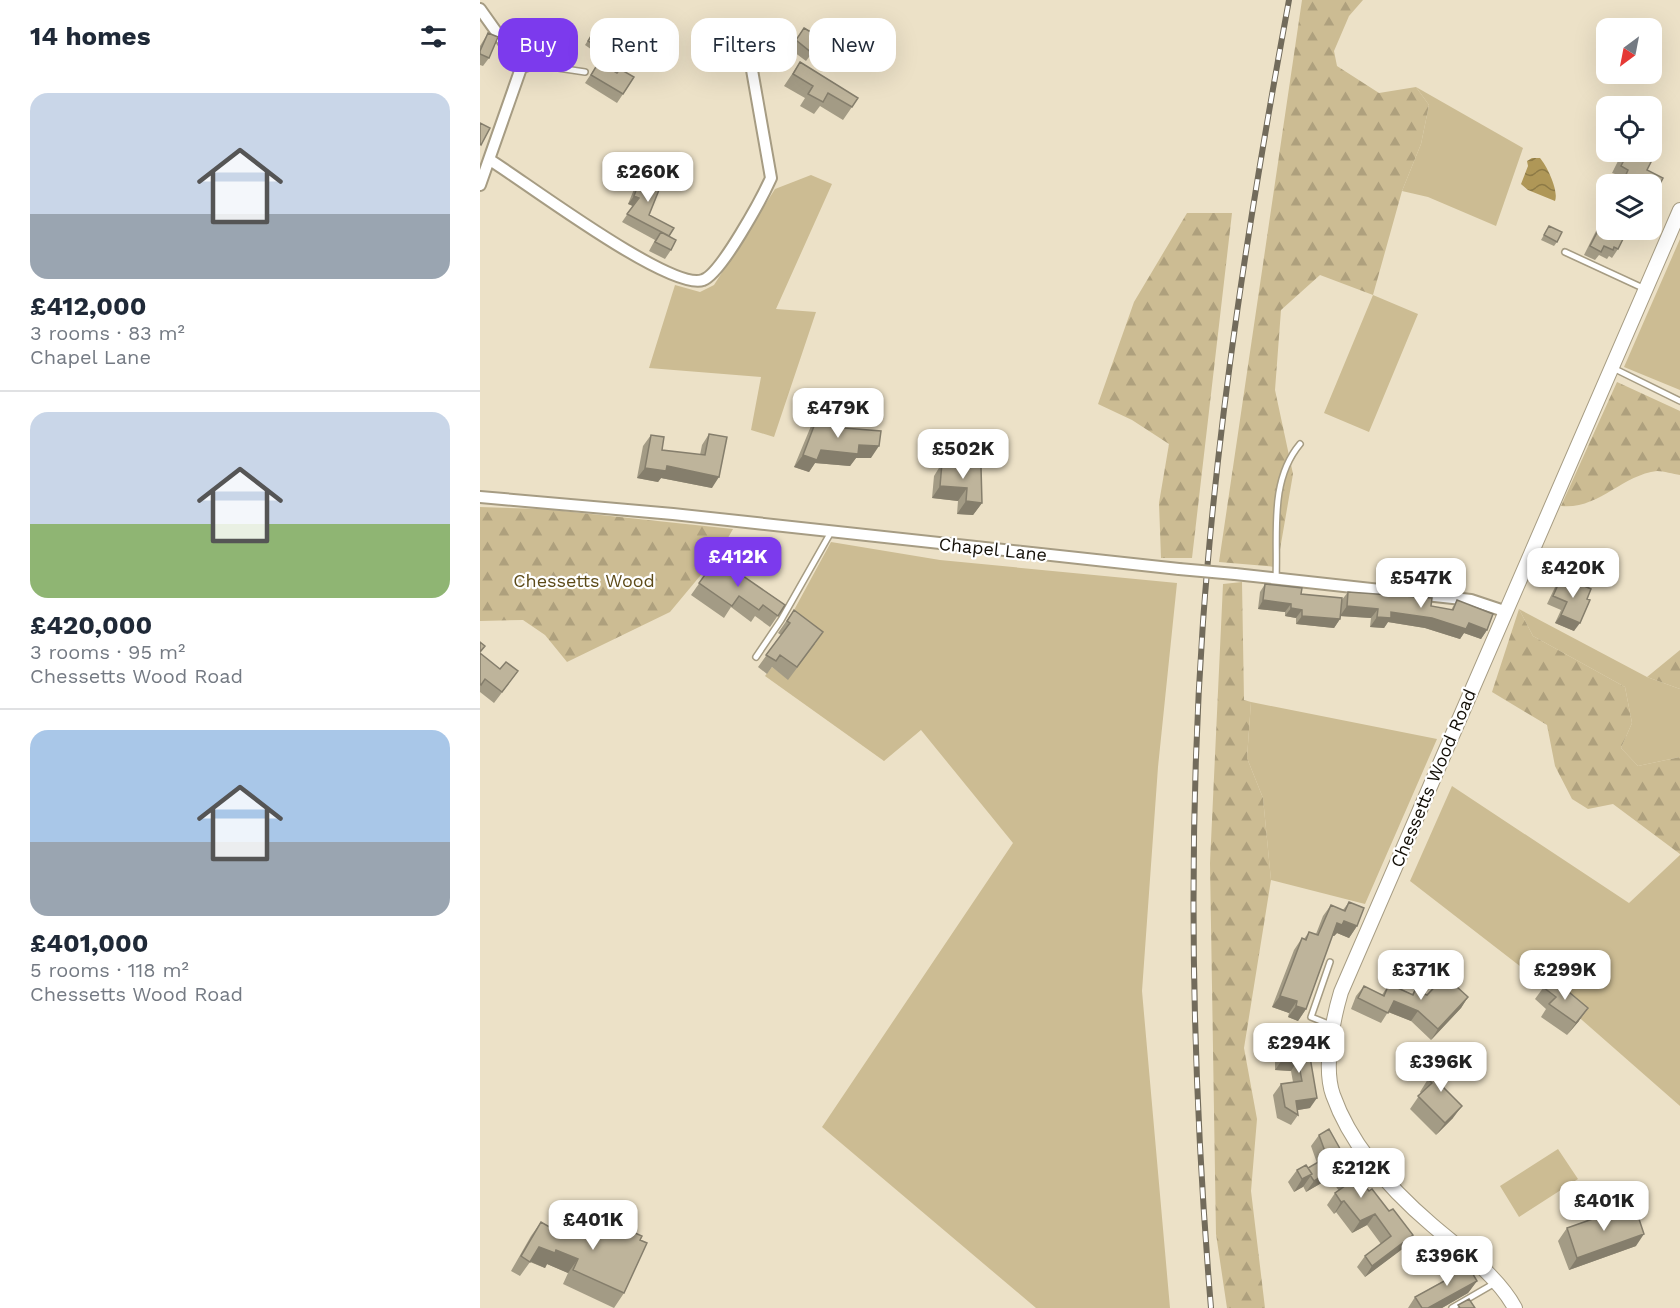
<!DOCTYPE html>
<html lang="en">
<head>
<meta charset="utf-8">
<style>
	body { margin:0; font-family:"Work Sans",sans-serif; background:#f6f6f7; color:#1f2937; height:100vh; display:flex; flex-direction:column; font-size:22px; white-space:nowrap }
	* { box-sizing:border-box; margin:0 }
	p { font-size:20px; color:#747a83 }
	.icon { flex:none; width:33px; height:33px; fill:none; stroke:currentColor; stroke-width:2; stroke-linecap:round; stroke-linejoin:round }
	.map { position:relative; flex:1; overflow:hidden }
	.drawer { display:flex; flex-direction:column; background:#fff; width:480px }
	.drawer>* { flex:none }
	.hud { position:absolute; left:18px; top:18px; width:570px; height:54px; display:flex; gap:12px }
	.needle { width:39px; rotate:212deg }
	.buttons { position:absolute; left:1116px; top:18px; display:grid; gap:12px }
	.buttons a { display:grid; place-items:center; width:66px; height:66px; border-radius:12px; background:#fff; box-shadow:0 6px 24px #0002; font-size:30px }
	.price { position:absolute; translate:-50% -51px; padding:0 14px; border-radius:12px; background:#fff; color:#222; font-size:20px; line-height:39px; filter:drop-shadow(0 2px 3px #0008) }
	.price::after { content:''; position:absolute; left:50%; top:36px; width:18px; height:14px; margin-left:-9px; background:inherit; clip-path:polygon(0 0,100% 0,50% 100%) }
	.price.current { background:#7c3aed; color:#fff }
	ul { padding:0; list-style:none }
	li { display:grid; align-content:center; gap:12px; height:318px; padding:0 30px }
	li+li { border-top:2px solid #e0e1e3 }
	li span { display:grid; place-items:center; height:186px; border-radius:18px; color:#555 }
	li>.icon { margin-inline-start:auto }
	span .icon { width:108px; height:108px; fill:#fffc; stroke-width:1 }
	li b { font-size:26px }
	h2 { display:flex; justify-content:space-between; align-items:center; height:72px; padding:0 30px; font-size:26px }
	.chip { padding:0 21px; border-radius:18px; background:#fff; box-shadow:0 6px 24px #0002; font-size:21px; line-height:54px }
	.chip.current { background:#7c3aed; color:#fff }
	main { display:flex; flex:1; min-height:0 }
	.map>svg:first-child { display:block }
	.green { fill:#ccbc93 }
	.forest { fill:url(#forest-firs) }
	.water { fill:url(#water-waves) }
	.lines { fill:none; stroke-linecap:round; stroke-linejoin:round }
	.service-casing { stroke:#a69c83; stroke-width:8 }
	.minor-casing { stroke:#a69c83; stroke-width:14 }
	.tertiary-casing { stroke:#a69c83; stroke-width:16 }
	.service { stroke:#fff; stroke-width:5 }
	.minor { stroke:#fff; stroke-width:10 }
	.tertiary { stroke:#fff; stroke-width:14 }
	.rail-casing { stroke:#726b5b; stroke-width:6 }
	.rail { stroke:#fff; stroke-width:4; stroke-dasharray:11; stroke-linecap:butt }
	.minor-bridge-casing { stroke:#a69c83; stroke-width:14; stroke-linecap:butt }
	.minor-bridge { stroke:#fff; stroke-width:10 }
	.wall { fill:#a39b85 }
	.shaded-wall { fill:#857e6c }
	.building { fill:#beb49b; stroke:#857e6c; stroke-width:1.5 }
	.labels { text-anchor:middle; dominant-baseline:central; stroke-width:4.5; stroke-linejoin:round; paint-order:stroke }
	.street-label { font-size:18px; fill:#120e06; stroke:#fff }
	.park-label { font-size:18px; fill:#5d4b19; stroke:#fff }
</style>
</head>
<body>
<main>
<section class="drawer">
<h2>14 homes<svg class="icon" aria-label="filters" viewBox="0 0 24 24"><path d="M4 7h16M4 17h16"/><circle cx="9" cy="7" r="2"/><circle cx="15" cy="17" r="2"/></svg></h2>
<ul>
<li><span style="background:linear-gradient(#c9d6e8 65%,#9aa5b1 0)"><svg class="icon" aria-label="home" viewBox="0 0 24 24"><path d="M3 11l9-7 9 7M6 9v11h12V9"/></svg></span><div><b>£412,000</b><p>3 rooms · 83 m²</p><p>Chapel Lane</p></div></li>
<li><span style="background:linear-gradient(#c9d6e8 60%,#8fb573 0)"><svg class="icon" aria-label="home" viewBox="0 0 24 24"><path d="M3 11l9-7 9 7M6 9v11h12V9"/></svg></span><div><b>£420,000</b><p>3 rooms · 95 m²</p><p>Chessetts Wood Road</p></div></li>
<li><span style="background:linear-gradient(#a9c7e8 60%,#9aa5b1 0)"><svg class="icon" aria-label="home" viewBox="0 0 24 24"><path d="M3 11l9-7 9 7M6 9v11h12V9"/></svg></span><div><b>£401,000</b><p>5 rooms · 118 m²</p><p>Chessetts Wood Road</p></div></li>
</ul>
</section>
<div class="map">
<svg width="1200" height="1308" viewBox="0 0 1200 1308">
	<defs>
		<pattern id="forest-firs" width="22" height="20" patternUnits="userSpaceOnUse" patternTransform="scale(1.5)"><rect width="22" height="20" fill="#ccbc93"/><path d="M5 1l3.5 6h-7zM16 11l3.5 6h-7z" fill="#aea07d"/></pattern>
		<pattern id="water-waves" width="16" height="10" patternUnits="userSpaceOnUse" patternTransform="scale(1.5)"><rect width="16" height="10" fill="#af9757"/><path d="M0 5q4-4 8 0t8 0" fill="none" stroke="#8d7a46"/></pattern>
	</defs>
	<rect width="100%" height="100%" fill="#ece1c7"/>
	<path class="green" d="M 936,87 L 1043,148 L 1016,226 L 948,197 L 922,191 L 941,144 L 949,105 Z
		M 331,175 L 352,184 L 296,309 L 336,312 L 294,437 L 271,430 L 281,377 L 169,368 L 195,285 L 220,292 L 234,285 L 295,189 Z
		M 1200,239 L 1200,390 L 1144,367 Z
		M 893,295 L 938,314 L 889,432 L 844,413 Z
		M 351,542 L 460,560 L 697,583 L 678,767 L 662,991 L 690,1308 L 556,1308 L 342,1127 L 533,843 L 441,730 L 404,761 L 285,676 L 292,667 L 308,679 L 307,623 Z
		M 1039,609 L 1167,677 L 1200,689 L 1200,757 L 1158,766 L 1141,748 L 1152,723 L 1145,687 L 1053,636 Z
		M 771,702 L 957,739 L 885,904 L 791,880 L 783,798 L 767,758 Z
		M 972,786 L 1149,903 L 1200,855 L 1200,1106 L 1045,970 L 930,881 Z
		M 1078,1149 L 1098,1179 L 1039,1217 L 1020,1186 Z"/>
	<path class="forest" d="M 822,0 L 883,0 L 869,16 L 854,51 L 857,66 L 899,93 L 936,87 L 949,105 L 941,144 L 922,191 L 893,295 L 840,275 L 801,310 L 795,390 L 813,474 L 797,567 L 739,562 Z
		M 707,213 L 752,213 L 712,558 L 681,558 L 679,503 L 689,444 L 652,420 L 618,404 L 654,302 Z
		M 1137,382 L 1200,411 L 1200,475 C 1193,474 1184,471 1177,471 C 1142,475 1118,510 1081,506 Z
		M 0,507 L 64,509 L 253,529 L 240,552 L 190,612 L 87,662 L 65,635 L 43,620 L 0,621 Z
		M 762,582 L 764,700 L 771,702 L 767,758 L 783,798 L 791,880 L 764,1048 L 777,1119 L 771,1191 L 785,1308 L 747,1308 L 736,1234 L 730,863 L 743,584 Z
		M 1039,609 L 1053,636 L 1145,687 L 1152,723 L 1141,748 L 1158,766 L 1200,757 L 1200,854 L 1133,804 L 1108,809 L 1092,799 L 1075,766 L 1067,725 L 1012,692 Z
		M 1200,650 L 1200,689 L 1167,677 Z"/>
	<path class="water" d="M 1052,158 L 1060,158 C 1067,166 1079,191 1075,201 L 1048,190 L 1041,184 L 1048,166 L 1047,161 Z"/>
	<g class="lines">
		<g class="service-casing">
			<path id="service" d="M 40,71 L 58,65 L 105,72
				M 1085,252 L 1165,289
				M 1133,368 L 1200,401
				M 796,579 C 798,533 789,481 820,444
				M 276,657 L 301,620 L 351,532
				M 850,962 L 831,1017 L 851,1025
				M 972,1308 L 1015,1283"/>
		</g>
		<g class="minor-casing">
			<path id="minor" d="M 0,9 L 35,58 L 40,71 L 0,185
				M 10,160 C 44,181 191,292 223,280 C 241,274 282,198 291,178 L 272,70
				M 0,497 L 193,514 L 699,569
				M 755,574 L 991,600 L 1024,611"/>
		</g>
		<g class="tertiary-casing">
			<path id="tertiary" d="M 1035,1308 C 1017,1275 980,1249 952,1225 C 911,1190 871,1146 853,1095 C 843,1067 853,1019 861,992 L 1200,210"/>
		</g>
		<use href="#service" class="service"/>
		<use href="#minor" class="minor"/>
		<use href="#tertiary" class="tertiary"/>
		<g class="rail-casing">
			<path id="rail" d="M 731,1308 C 712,1079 707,851 723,622 C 738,413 771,206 809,0"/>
		</g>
		<use href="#rail" class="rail"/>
		<g class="minor-bridge-casing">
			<path id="minor-bridge" d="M 699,569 L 755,574"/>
		</g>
		<use href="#minor-bridge" class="minor-bridge"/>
	</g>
	<path class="wall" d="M 324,28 L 332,53 L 326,61 L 310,49 Z
		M 114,31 L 124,37 L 115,52 L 105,45 Z
		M 8,33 L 9,58 L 3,66 L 0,65 L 0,46 Z
		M 320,62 L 372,107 L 363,120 L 340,106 L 334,114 L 320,106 L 325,98 L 304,86 Z
		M 117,65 L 143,94 L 137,103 L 105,83 Z
		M 1144,152 L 1167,160 L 1167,170 L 1177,190 L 1172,198 L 1172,184 L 1138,184 L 1140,182 L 1133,178 L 1135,174 L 1132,173 L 1138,161 Z
		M 164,169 L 175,183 L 169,215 L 189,236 L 191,250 L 185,259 L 169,251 L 175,240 L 142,222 L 153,206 L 148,204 L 159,177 Z
		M 1122,223 L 1138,249 L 1132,258 L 1129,256 L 1127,259 L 1119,255 L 1115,260 L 1104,255 L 1116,231 Z
		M 1069,226 L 1077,242 L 1074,246 L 1061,240 Z
		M 339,413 L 348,423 L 391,458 L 376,458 L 370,466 L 335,463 L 329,472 L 314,467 L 331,426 Z
		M 229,434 L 232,488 L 181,478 L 178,482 L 157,478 L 163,446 L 171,435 L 182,450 L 220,455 L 222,445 Z
		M 462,463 L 502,503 L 493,515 L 477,514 L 478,501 L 452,498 L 454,476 Z
		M 237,558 L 305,605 L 290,627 L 275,616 L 271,622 L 251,607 L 244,618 L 211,595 Z
		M 1082,576 L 1107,599 L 1094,631 L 1075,623 L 1081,610 L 1067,604 L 1076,585 Z
		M 785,584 L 821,594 L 861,601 L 868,592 L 971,610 L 977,600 L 1007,630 L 1001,639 L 984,633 L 980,639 L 945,628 L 908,622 L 904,628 L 890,627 L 891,618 L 860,616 L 860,619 L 854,628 L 816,624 L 816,618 L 805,616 L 805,612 L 778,609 L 780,592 Z
		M 314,610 L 335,644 L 308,680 L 292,667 L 287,674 L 278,667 L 301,635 L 298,633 Z
		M 0,653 L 30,682 L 14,703 L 0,692 Z
		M 869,902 L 877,926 L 869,938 L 857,933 L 854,936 L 852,936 L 826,1009 L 818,1021 L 808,1017 L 809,1013 L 792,1007 L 814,950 L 822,938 L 824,939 L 829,932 L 836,934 L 843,916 L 851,905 L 863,910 Z
		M 1071,977 L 1099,1021 L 1087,1035 L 1061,1017 L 1066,1009 L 1055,999 Z
		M 909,984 L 932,994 L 935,990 L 947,995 L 988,997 L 981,1008 L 951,1040 L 931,1021 L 908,1012 L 901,1023 L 871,1009 L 876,996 L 884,986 L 902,995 Z
		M 814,1036 L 830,1108 L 818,1110 L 818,1115 L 811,1125 L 797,1118 L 793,1095 L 801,1084 L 813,1082 L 811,1071 L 795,1070 L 795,1057 L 802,1046 L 807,1046 Z
		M 978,1064 L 969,1077 L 961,1085 L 973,1118 L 956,1135 L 930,1109 L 941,1093 L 940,1092 L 948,1079 Z
		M 839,1135 L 872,1170 L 889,1191 L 933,1235 L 925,1247 L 885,1277 L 877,1267 L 885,1256 L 901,1244 L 887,1225 L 872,1233 L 856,1212 L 854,1214 L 847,1205 L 855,1193 L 859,1191 L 850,1178 L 826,1192 L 823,1186 L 814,1192 L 808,1182 L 817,1170 L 828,1168 L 837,1163 L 831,1146 Z
		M 115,1220 L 150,1236 L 153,1232 L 160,1240 L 144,1293 L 134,1308 L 83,1284 L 88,1273 L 67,1264 L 65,1268 L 50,1262 L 40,1276 L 31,1271 L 51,1236 L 61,1222 L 76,1230 L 83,1221 L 108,1231 Z
		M 1087,1228 L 1156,1246 L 1089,1270 L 1078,1241 Z
		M 968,1274 L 997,1281 L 988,1293 L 962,1308 L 928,1308 L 935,1297 L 963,1281 Z"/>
	<path class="shaded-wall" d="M 154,196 L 159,198 L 153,206 L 148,204 Z
		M 379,445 L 399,446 L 391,458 L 376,458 L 370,466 L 335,463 L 329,472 L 314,467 L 323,455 L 341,450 Z
		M 187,466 L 239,477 L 232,488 L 181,478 L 178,482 L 157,478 L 165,468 Z
		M 460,486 L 487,488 L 478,501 L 452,498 Z
		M 486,501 L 502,503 L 493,515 L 477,514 Z
		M 783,600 L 811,604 L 805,612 L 778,609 Z
		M 867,606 L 898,609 L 891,618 L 860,616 Z
		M 811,608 L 822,610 L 816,618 L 805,616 Z
		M 911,612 L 989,623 L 1007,630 L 1001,639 L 984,633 L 980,639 L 945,628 L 908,622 L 904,628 L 890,627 L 897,617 Z
		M 1081,615 L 1100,623 L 1094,631 L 1075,623 Z
		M 822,616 L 860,619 L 854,628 L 816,624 Z
		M 864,921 L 877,926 L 869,938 L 857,933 L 854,936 L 849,934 L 857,923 Z
		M 800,996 L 817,1001 L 809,1013 L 792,1007 Z
		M 988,997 L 981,1008 L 951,1040 L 958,1029 Z
		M 914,1001 L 938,1011 L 931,1021 L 906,1011 Z
		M 816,1006 L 826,1009 L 818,1021 L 808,1017 Z
		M 1108,1008 L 1099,1021 L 1087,1035 L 1096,1023 Z
		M 802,1060 L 818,1060 L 811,1071 L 795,1070 Z
		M 978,1064 L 969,1077 L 950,1096 L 959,1083 Z
		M 837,1098 L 830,1108 L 812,1111 L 816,1101 Z
		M 982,1106 L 973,1118 L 956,1135 L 965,1123 Z
		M 858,1167 L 850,1178 L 826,1192 L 834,1181 Z
		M 832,1174 L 823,1187 L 814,1192 L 822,1179 Z
		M 864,1201 L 856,1212 L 854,1214 L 861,1202 Z
		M 895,1214 L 887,1225 L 872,1233 L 880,1221 Z
		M 1164,1234 L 1156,1246 L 1089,1270 L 1097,1258 Z
		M 933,1235 L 925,1247 L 885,1277 L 892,1266 Z
		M 59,1247 L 76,1250 L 98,1259 L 88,1273 L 67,1264 L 65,1268 L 49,1261 Z
		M 997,1281 L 988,1293 L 962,1308 L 948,1308 Z"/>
	<path class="building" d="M 324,28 L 341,38 L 332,53 L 316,40 Z
		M 114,31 L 124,37 L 118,47 L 108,41 Z
		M 8,33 L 18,37 L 9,58 L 0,54 L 0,51 Z
		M 320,62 L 378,98 L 372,107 L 348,93 L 343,102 L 328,94 L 333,86 L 313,74 Z
		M 117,65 L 125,70 L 127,67 L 137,73 L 140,69 L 154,77 L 143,94 L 111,75 Z
		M 0,123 L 10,128 L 1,145 L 0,144 Z
		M 1172,140 L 1176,142 L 1172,151 Z
		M 1145,152 L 1171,152 L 1167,160 L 1171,162 L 1167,170 L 1183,178 L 1177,190 L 1172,187 L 1172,184 L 1167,184 L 1162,182 L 1160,184 L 1158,184 L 1145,177 L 1148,170 L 1141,166 L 1143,162 L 1140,160 Z
		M 164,169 L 178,175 L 175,183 L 181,185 L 169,215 L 194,228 L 189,236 L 147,214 L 159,198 L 154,196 Z
		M 1122,223 L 1126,225 L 1126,230 L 1135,230 L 1145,235 L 1138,249 L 1134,247 L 1133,250 L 1124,246 L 1121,252 L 1110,246 Z
		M 1069,226 L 1082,232 L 1077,242 L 1064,235 Z
		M 181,232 L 196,240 L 191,250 L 175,242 Z
		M 339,413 L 350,416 L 348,423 L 364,428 L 401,431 L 399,446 L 379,445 L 378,454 L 341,450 L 337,460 L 323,455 Z
		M 229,434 L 247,437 L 239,477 L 187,466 L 186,471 L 165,468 L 171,435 L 184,437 L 182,450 L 225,455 Z
		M 462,463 L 501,467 L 502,503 L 486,501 L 487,488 L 460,486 Z
		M 237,558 L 305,605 L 298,616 L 283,605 L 279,610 L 259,596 L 252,606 L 219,583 Z
		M 1082,576 L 1111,589 L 1107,599 L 1110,600 L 1100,623 L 1081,615 L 1087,602 L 1073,596 Z
		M 785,584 L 822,588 L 821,594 L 862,598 L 860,619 L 822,616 L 822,610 L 811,608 L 811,604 L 783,600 Z
		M 868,592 L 952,598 L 951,606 L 973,610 L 977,600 L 1013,614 L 1007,630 L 989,623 L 986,629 L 952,618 L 911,612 L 911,618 L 897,617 L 898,609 L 867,606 Z
		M 314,610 L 343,632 L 317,667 L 300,655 L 296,661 L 286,655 L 310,623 L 307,621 Z
		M 0,642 L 5,646 L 0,652 Z
		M 0,653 L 20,669 L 26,662 L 38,671 L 22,692 L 5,679 L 1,685 L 0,684 Z
		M 869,902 L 884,908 L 877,926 L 864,921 L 862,925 L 857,923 L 826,1009 L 816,1006 L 817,1001 L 800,996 L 822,938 L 826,940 L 829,932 L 838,935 L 851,905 L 865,911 Z
		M 965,976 L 988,997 L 958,1029 L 938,1011 L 914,1001 L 908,1013 L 878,998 L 884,986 L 904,996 L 909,984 L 933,995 L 935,990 L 947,995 Z
		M 1071,977 L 1108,1008 L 1096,1023 L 1069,1004 L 1076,997 L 1063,987 Z
		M 814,1036 L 830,1036 L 830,1057 L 837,1098 L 816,1101 L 818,1115 L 805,1107 L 801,1084 L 822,1081 L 818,1060 L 802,1060 L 802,1046 L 814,1046 Z
		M 970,1057 L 978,1064 L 959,1083 L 982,1106 L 965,1123 L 938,1096 L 952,1083 L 948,1079 Z
		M 849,1129 L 872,1170 L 889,1191 L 892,1189 L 909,1211 L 913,1209 L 933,1235 L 892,1266 L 885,1256 L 911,1236 L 895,1214 L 880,1221 L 864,1201 L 861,1202 L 855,1193 L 869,1183 L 858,1167 L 834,1181 L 830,1175 L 832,1174 L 828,1168 L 847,1157 L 839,1135 Z
		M 826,1165 L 832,1174 L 822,1179 L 817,1170 Z
		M 1141,1209 L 1144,1218 L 1157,1213 L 1164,1234 L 1097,1258 L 1087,1228 Z
		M 115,1220 L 151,1236 L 153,1232 L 162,1236 L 160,1240 L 167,1243 L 144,1293 L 93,1270 L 98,1259 L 76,1250 L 75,1253 L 59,1247 L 50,1262 L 41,1256 L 61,1222 L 78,1232 L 83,1221 L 110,1232 Z
		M 987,1264 L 997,1281 L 948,1308 L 942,1308 L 935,1297 L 970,1278 L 968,1274 Z
		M 989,1299 L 995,1308 L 980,1308 L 978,1305 Z"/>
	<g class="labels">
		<g class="street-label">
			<text transform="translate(513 549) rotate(6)">Chapel Lane</text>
			<text transform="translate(953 778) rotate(-67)">Chessetts Wood Road</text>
		</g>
		<g class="park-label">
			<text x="104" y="580">Chessetts Wood</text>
		</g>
	</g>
</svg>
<div class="buttons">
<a><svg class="needle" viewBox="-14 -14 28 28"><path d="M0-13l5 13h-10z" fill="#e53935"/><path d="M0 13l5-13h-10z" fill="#747a83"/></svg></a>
<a><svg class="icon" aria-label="locate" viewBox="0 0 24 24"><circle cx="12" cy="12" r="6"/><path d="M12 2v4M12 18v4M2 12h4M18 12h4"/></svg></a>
<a><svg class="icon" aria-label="layers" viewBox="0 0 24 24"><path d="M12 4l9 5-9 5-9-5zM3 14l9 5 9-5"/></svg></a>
</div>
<b class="price" style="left:168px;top:203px">£260K</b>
<b class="price" style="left:358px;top:439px">£479K</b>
<b class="price" style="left:483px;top:480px">£502K</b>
<b class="price current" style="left:258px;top:588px">£412K</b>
<b class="price" style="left:1093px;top:599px">£420K</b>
<b class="price" style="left:941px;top:609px">£547K</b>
<b class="price" style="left:941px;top:1001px">£371K</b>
<b class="price" style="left:1085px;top:1001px">£299K</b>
<b class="price" style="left:819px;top:1074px">£294K</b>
<b class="price" style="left:961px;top:1093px">£396K</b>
<b class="price" style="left:881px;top:1199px">£212K</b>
<b class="price" style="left:1124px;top:1232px">£401K</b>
<b class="price" style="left:113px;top:1251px">£401K</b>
<b class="price" style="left:967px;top:1287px">£396K</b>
<div class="hud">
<a class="chip current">Buy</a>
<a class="chip">Rent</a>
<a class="chip">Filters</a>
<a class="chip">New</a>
</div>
</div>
</main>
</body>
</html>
